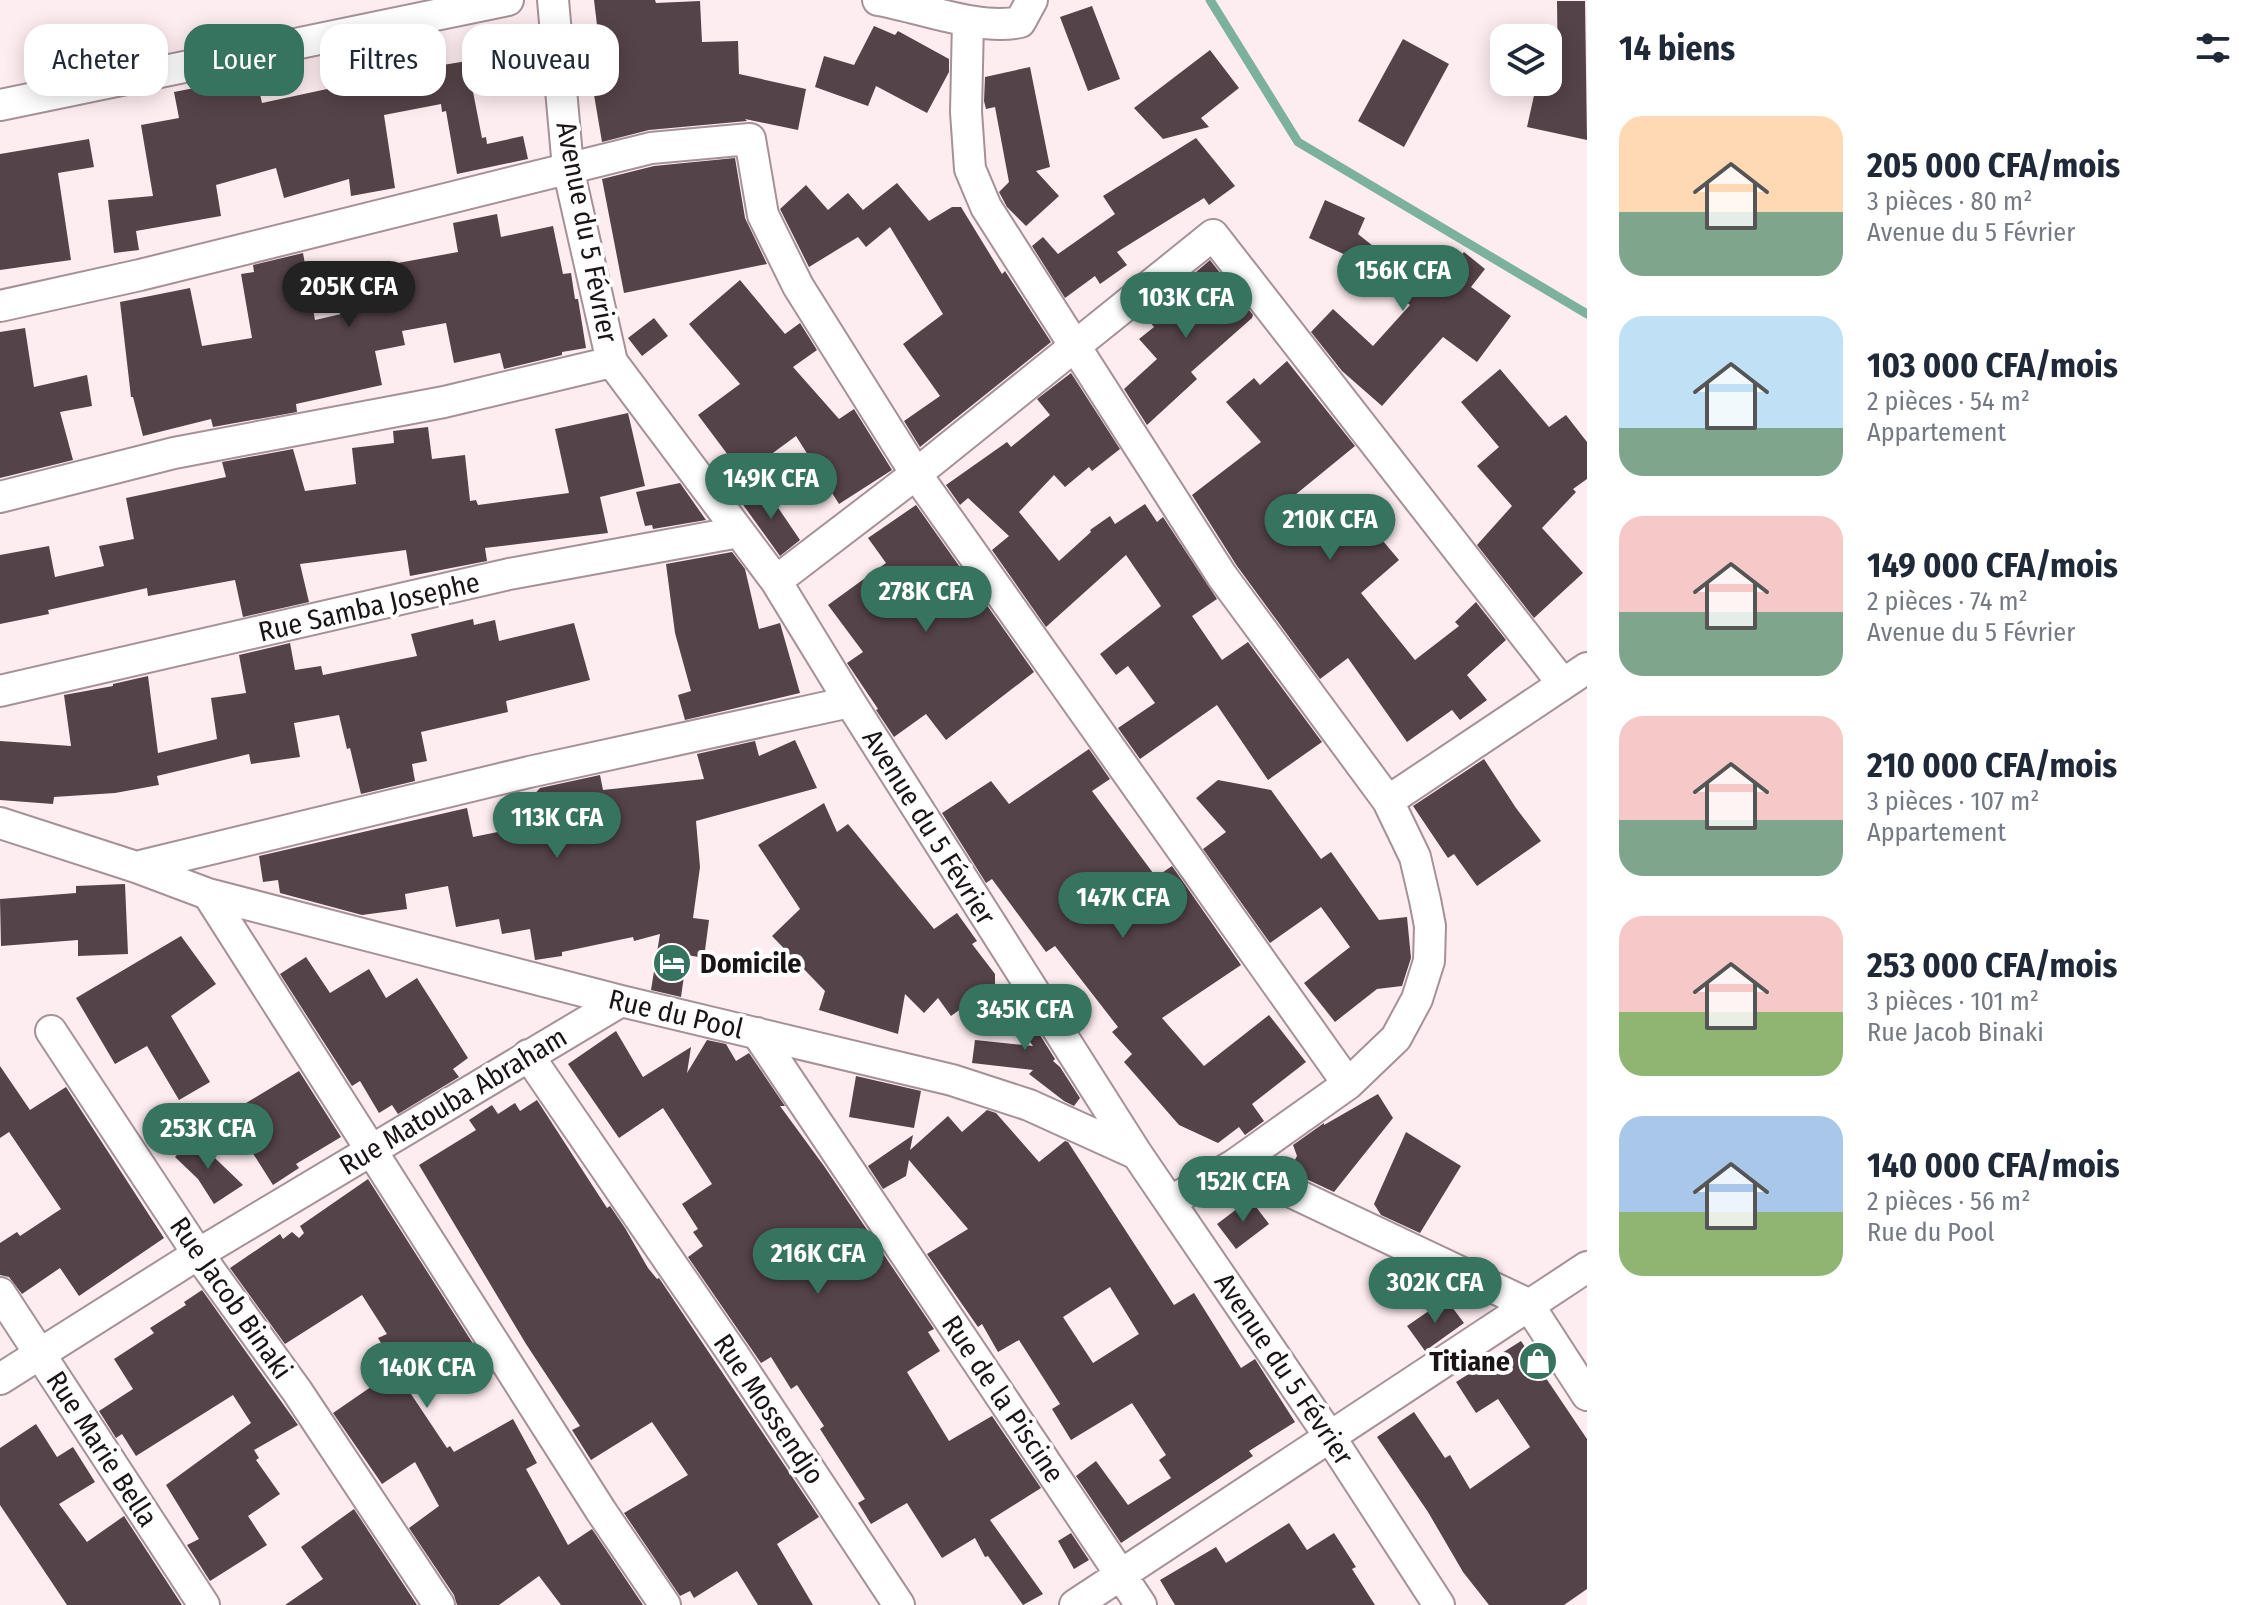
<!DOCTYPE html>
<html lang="fr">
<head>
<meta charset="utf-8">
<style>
	body { margin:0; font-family:"Fira Sans Condensed",sans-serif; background:#f2f2f3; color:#1f2937; height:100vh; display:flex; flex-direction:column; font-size:30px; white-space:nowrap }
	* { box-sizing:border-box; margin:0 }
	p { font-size:26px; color:#747a83 }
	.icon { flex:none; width:44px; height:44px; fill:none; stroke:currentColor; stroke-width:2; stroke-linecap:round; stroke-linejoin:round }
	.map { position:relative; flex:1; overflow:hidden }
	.side { display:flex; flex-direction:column; background:#fff; width:680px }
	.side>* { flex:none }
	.guide { position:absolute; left:24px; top:24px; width:760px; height:72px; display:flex; gap:16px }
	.fabs { position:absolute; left:1490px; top:24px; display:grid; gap:16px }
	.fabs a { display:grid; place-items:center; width:72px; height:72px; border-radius:16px; background:#fff; box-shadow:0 4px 20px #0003; font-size:40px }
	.price { position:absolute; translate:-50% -68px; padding:0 18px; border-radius:28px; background:#37745f; color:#fff; font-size:26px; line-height:52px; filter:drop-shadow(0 2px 4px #0008) }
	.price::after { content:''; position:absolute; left:50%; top:48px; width:24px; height:18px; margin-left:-12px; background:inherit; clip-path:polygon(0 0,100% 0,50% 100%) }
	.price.on { background:#222; color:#fff }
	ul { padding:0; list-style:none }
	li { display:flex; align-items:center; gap:24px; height:200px; padding:0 32px }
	li span { display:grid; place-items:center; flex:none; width:224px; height:160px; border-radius:24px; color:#555 }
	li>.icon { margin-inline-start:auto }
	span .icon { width:96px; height:96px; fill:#fffc; stroke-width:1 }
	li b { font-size:34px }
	h2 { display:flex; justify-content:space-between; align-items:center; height:96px; padding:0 32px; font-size:34px }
	.pill { padding:0 28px; border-radius:24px; background:#fff; box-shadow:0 4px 20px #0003; font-size:28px; line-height:72px }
	.pill.on { background:#37745f; color:#fff }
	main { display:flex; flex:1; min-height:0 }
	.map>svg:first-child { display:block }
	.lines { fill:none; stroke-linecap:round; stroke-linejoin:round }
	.stream { stroke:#7cb19d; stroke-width:9 }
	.building { fill:#544348; fill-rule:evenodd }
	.minor-casing { stroke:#a59197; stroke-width:34 }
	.minor { stroke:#fff; stroke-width:30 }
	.labels { text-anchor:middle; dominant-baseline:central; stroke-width:8; stroke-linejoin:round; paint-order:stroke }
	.street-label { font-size:28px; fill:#1b1416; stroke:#fff }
	.poi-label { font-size:28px; font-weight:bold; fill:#1b1416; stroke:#fff; text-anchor:start }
</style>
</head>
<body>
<main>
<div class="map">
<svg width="1587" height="1605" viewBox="0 0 1587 1605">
	<rect width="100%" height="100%" fill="#fdecf0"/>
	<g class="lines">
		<path class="stream" d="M 1210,0 L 1298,142 L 1587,314"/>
	</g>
	<path class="building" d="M 594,0 L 655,0 L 656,3 L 700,1 L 702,42 L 738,41 L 739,74 L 806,89 L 798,130 L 745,119 L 747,121 L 649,130 L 602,142 L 591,77 L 603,75 Z
		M 1557,1 L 1585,1 L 1587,140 L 1527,127 L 1537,82 L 1548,82 L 1548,77 L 1558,79 Z
		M 1092,6 L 1120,79 L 1088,91 L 1060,17 Z
		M 874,26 L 895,35 L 898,31 L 949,59 L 949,72 L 927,113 L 876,86 L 868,106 L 815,87 L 824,56 L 854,65 Z
		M 437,33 L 443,65 L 467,61 L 482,138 L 486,137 L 487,144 L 523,136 L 528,159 L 457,174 L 446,111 L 442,112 L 441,104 L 384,115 L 395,188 L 351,196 L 349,179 L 284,198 L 276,168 L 216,185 L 221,216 L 136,231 L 139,250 L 114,253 L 108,200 L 153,196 L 141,125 L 179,118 L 174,92 L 256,76 L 262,103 L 355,83 L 354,80 L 413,68 L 408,39 Z
		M 1403,39 L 1449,64 L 1404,147 L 1358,121 Z
		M 1210,50 L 1239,88 L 1201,118 L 1209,127 L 1163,139 L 1134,108 Z
		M 1030,67 L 1050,167 L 1036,171 L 1059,196 L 1026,226 L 1007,207 L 999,192 L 1009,182 L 995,107 L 986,109 L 984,101 L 985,77 Z
		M 1196,138 L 1235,186 L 1209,205 L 1204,198 L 1117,252 L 1127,265 L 1100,284 L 1095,276 L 1065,298 L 1032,246 L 1043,237 L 1058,254 L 1115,214 L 1103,196 Z
		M 89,139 L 94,167 L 58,173 L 71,260 L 0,270 L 0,154 Z
		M 735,158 L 745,218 L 767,264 L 624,293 L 602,179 L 654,166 Z
		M 897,183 L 929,221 L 952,207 L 961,207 L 1002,274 L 1005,271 L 1051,342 L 920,447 L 904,421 L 940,396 L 903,344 L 943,314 L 890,227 L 866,247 L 858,237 L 809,267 L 780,209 L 806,185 L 828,210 L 848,193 L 863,210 Z
		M 1325,200 L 1365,218 L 1358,234 L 1429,291 L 1436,280 L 1439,282 L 1464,252 L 1485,269 L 1471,287 L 1511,316 L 1477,362 L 1443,337 L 1382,406 L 1342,371 L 1311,332 L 1333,309 L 1373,346 L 1410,305 L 1373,275 L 1378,270 L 1309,238 Z
		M 497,214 L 501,237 L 553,226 L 563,274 L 571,273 L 575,299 L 578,299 L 586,348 L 562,352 L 562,355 L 504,369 L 500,353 L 454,363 L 446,323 L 402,331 L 405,345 L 375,351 L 382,385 L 296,404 L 297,412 L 213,427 L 211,419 L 143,436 L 133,397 L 131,397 L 120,302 L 190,288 L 202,346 L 252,338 L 241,274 L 254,272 L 253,265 L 303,253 L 315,320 L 372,307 L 365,269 L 458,252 L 453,223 Z
		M 1210,260 L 1253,315 L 1252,318 L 1191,372 L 1197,379 L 1147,425 L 1124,389 L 1157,359 L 1139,339 L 1154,327 L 1149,321 L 1200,278 L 1196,272 Z
		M 740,280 L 785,334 L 800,323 L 817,350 L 793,367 L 839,419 L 854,409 L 892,470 L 839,504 L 796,436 L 743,475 L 698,415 L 740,384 L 689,324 Z
		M 654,318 L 668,336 L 642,356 L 628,338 Z
		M 25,328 L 34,387 L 87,375 L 92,406 L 60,412 L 73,460 L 0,478 L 0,332 Z
		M 1287,361 L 1355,446 L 1295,495 L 1330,543 L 1362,516 L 1399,560 L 1361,593 L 1415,660 L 1459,626 L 1455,622 L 1476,602 L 1506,640 L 1467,675 L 1487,700 L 1460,720 L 1452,710 L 1407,742 L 1348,658 L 1320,679 L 1237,566 L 1192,495 L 1261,442 L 1226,402 L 1254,378 L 1260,385 Z
		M 1500,369 L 1549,427 L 1566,415 L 1587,442 L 1587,479 L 1573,489 L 1576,492 L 1542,528 L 1583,573 L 1534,618 L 1477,545 L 1512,506 L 1477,466 L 1499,447 L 1461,402 Z
		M 1071,373 L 1120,449 L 1092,471 L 1089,467 L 1065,487 L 1054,475 L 1019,512 L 1059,561 L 1091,532 L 1090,530 L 1110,516 L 1115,524 L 1145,504 L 1157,522 L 1163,517 L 1217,599 L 1192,616 L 1222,660 L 1248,642 L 1322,742 L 1268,780 L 1217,705 L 1140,759 L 1118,728 L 1155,703 L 1128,666 L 1116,675 L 1100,654 L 1161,606 L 1126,555 L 1046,627 L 992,550 L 1009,536 L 968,498 L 960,505 L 946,485 L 1007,442 L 1011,447 L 1050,415 L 1037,399 Z
		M 628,413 L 645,486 L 600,497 L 608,533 L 485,548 L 487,561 L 410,576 L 406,550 L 300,564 L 309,602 L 243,617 L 235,580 L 148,596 L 147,588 L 48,610 L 49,614 L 0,624 L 0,555 L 49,546 L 55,577 L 104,566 L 99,546 L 134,539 L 126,498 L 226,477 L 222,462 L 293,449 L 305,491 L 356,484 L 352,448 L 394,443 L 393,431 L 428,427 L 432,459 L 465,455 L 470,501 L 476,500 L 478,505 L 569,493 L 555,429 Z
		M 680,483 L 706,520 L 653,529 L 652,525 L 645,526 L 636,492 Z
		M 764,487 L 800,540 L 780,556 L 741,502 Z
		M 916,505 L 1034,672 L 946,740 L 926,714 L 894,737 L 876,710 L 878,709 L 847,663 L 863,652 L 828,605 L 886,563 L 868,538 Z
		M 732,552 L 745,569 L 759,629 L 780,623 L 800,693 L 685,720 L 678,695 L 691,691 L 675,633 L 666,564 Z
		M 473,619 L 474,625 L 495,620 L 499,641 L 574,623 L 590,680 L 506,701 L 508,712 L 421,732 L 427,761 L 412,764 L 415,781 L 361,794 L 350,748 L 347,749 L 339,715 L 294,723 L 300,757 L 251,764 L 249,754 L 157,776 L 159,785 L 115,793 L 54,797 L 53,804 L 0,800 L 0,741 L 71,746 L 64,695 L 113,686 L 113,684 L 148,676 L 158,753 L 217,739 L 211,698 L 246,693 L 239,655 L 290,643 L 295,670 L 321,666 L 323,675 L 417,656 L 411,634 Z
		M 795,740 L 817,788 L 696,821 L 700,867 L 693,918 L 709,920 L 704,958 L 687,955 L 681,997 L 651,990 L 660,934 L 634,941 L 633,937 L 562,952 L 562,956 L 535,960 L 530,929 L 502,934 L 499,919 L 456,927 L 448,886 L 405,894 L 407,909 L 362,915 L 280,893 L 278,880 L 263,882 L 259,856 L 467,808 L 473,837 L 523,827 L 520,810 L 540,788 L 600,775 L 603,790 L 704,779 L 697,754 L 755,741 L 759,756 Z
		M 1089,749 L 1110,779 L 1092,791 L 1156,877 L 1172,866 L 1241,965 L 1162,1018 L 1204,1066 L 1269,1015 L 1306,1062 L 1252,1104 L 1264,1121 L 1245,1135 L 1239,1127 L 1218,1143 L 1179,1125 L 1124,1062 L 1132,1054 L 1112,1032 L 1118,1027 L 1055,946 L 1046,952 L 992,879 L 986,883 L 942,813 L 991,781 L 1009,804 Z
		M 1484,759 L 1516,808 L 1541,841 L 1477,886 L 1454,854 L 1448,858 L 1413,806 Z
		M 1218,780 L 1271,790 L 1321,859 L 1331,852 L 1379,920 L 1407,917 L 1411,958 L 1402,986 L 1377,989 L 1335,1022 L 1304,983 L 1350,947 L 1321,907 L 1270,943 L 1203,849 L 1226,832 L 1196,798 Z
		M 824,803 L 837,832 L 848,824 L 934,929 L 957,913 L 977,941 L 972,944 L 995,974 L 995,984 L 951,1016 L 938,998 L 924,1013 L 905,994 L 898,1034 L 819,1010 L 825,991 L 772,936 L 800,909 L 758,845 Z
		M 125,884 L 128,954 L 78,956 L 78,940 L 1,946 L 0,899 L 76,893 L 76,886 Z
		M 181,936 L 216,984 L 171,1016 L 210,1082 L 179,1100 L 147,1046 L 115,1064 L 76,998 Z
		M 306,957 L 330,993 L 369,969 L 386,998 L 417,978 L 468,1058 L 453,1069 L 459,1077 L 398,1114 L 392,1105 L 379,1113 L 360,1081 L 352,1086 L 280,974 Z
		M 1008,984 L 1055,1059 L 1053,1061 L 1060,1067 L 1080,1098 L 1074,1106 L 1064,1101 L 1029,1074 L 1033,1070 L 972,1063 L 975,1040 L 1033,1046 L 994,994 Z
		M 616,1031 L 643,1077 L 691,1047 L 687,1073 L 707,1040 L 726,1044 L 736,1061 L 749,1053 L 785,1106 L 780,1106 L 824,1166 L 934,1329 L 928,1332 L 940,1351 L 907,1372 L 949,1441 L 992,1416 L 1041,1488 L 990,1520 L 1043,1594 L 1023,1605 L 988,1556 L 985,1557 L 975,1538 L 942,1558 L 907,1503 L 871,1524 L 858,1503 L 865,1499 L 820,1429 L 824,1426 L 797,1385 L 791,1389 L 771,1357 L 761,1363 L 688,1257 L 703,1246 L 693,1232 L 698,1229 L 682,1204 L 712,1184 L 663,1108 L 619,1138 L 568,1064 Z
		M 0,1066 L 30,1110 L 66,1087 L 164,1238 L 79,1296 L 60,1268 L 22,1294 L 9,1277 L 0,1275 L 0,1243 L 17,1232 L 20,1236 L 61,1209 L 9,1132 L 0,1138 Z
		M 299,1071 L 341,1137 L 296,1164 L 299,1168 L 273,1185 L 228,1114 Z
		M 856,1076 L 921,1091 L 914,1128 L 849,1117 Z
		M 1378,1094 L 1393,1118 L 1334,1192 L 1289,1171 L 1297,1156 L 1293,1145 L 1324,1123 L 1324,1125 Z
		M 537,1100 L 607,1208 L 610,1206 L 625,1228 L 648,1268 L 657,1279 L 659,1278 L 819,1517 L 777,1544 L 813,1605 L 758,1605 L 737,1571 L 694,1598 L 690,1591 L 680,1596 L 624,1513 L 688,1475 L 652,1422 L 591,1460 L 572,1430 L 580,1426 L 526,1344 L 419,1165 L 476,1130 L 469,1120 L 492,1105 L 498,1114 L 515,1103 L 520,1111 Z
		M 987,1110 L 996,1113 L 1039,1162 L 1065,1141 L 1068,1142 L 1174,1305 L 1194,1293 L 1241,1368 L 1255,1359 L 1295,1422 L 1249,1451 L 1253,1456 L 1121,1543 L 1076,1476 L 1096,1461 L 1128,1505 L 1171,1478 L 1159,1460 L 1166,1455 L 1132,1403 L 1071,1440 L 1052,1409 L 1060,1404 L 1019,1340 L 998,1352 L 982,1324 L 978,1327 L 927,1254 L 968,1229 L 909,1160 L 906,1176 L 883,1189 L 868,1166 L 913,1135 L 910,1150 L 948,1116 L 962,1132 ZM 1110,1287 L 1139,1334 L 1093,1363 L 1063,1317 Z
		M 1406,1132 L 1461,1166 L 1420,1233 L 1381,1215 L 1374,1204 Z
		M 193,1137 L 243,1185 L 214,1204 L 198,1179 L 175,1157 Z
		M 368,1179 L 479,1353 L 411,1394 L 447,1448 L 450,1446 L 454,1452 L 513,1419 L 537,1463 L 526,1469 L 568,1545 L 592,1529 L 643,1605 L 561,1605 L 539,1576 L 499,1605 L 457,1605 L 454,1595 L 409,1528 L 439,1506 L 415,1462 L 382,1484 L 333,1413 L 397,1369 L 378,1338 L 387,1334 L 362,1295 L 285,1344 L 230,1268 L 280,1234 L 283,1239 L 292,1232 L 299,1238 L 304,1233 L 300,1226 Z
		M 1250,1199 L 1269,1224 L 1236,1249 L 1217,1224 Z
		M 202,1290 L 298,1425 L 254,1450 L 259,1458 L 256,1460 L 280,1494 L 248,1516 L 267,1545 L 210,1581 L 187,1545 L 199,1539 L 166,1485 L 251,1423 L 233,1395 L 136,1456 L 122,1434 L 116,1438 L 99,1411 L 133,1389 L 114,1359 L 154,1333 L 150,1328 L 186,1305 L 184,1302 Z
		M 1446,1299 L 1464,1323 L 1425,1351 L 1407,1326 Z
		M 1521,1341 L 1587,1439 L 1587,1589 L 1564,1605 L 1489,1605 L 1463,1572 L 1428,1512 L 1377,1437 L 1414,1412 L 1445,1458 L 1450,1455 L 1470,1489 L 1530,1447 L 1498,1399 L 1476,1413 L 1456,1382 Z
		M 36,1424 L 57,1457 L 73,1447 L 95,1482 L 59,1504 L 87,1542 L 124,1516 L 182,1605 L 67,1605 L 0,1505 L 0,1448 Z
		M 354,1509 L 417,1605 L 285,1605 L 323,1579 L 301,1547 Z
		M 1289,1523 L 1307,1550 L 1334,1533 L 1356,1567 L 1352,1569 L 1375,1605 L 1175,1605 L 1160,1580 L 1216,1547 L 1226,1563 Z
		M 1071,1533 L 1089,1560 L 1074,1569 L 1058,1541 Z"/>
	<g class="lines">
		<g class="minor-casing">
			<path id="minor" d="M 553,0 L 568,168 L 612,362 L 776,581 L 850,702 L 1137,1154 L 1330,1437 L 1439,1605
				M 878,0 C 920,7 979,31 1020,22 L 1032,0
				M 968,21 L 966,112 L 970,169 L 986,207 L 1222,576 L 1388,801 L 1415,857 L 1425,900 L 1430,926 L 1429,961 L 1417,999 L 1396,1038 L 1348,1084 L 1234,1165 L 1171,1201
				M 0,105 L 508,0
				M 0,306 L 140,275 L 651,148 L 750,139 L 763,215 L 798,286 L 916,474 L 1348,1084
				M 0,497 L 174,453 L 444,402 L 612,362
				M 776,581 L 916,474 L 1213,235 L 1563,684
				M 0,691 L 509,574 L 739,532
				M 1388,801 L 1587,668
				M 0,823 L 136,867 L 208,894 L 621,1001 L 952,1080 L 1029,1105 L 1137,1154
				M 136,867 L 529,772 L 850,702
				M 208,894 L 601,1511 L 665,1605
				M 51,1031 L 198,1254 L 297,1391 L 439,1605
				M 757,1033 L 1141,1605
				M 528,1055 L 733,1354 L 899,1605
				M 1234,1165 L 1528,1304 L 1587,1395
				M 0,1293 L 204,1605
				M 0,1379 L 198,1254 L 621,1001
				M 1075,1605 L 1587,1267"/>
		</g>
		<use href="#minor" class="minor"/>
	</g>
	<defs>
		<g id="hotel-disc" transform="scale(2)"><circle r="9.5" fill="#37745f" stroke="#fff"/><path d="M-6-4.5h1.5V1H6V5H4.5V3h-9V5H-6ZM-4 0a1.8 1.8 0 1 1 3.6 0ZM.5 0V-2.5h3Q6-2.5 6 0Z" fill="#fff"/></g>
		<g id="shop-disc" transform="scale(2)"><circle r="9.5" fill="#37745f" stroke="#fff"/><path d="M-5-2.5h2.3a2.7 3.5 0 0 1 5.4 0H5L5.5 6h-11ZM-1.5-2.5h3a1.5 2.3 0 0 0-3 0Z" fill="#fff"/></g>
	</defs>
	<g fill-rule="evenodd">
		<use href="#hotel-disc" x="672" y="963"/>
		<use href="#shop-disc" x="1538" y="1361"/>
	</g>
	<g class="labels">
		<g class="street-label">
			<text transform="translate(587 232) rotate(79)">Avenue du 5 Février</text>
			<text transform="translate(369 607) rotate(-13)">Rue Samba Josephe</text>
			<text transform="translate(929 827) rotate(58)">Avenue du 5 Février</text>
			<text transform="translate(676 1014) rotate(13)">Rue du Pool</text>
			<text transform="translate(453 1101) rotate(-31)">Rue Matouba Abraham</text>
			<text transform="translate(231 1298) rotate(55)">Rue Jacob Binaki</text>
			<text transform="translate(1284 1369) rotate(56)">Avenue du 5 Février</text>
			<text transform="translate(1003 1399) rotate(56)">Rue de la Piscine</text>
			<text transform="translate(769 1409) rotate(56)">Rue Mossendjo</text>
			<text transform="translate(102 1449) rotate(57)">Rue Marie Bella</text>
		</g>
		<g class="poi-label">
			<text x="700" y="963">Domicile</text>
			<text x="1510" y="1361" text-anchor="end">Titiane</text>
		</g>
	</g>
</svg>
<div class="fabs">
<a><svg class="icon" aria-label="layers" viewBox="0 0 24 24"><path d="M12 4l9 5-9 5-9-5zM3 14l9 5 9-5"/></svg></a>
</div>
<b class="price" style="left:1403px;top:313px">156K CFA</b>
<b class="price on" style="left:349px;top:329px">205K CFA</b>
<b class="price" style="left:1186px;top:340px">103K CFA</b>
<b class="price" style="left:771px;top:521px">149K CFA</b>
<b class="price" style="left:1330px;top:562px">210K CFA</b>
<b class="price" style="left:926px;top:634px">278K CFA</b>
<b class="price" style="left:557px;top:860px">113K CFA</b>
<b class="price" style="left:1123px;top:940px">147K CFA</b>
<b class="price" style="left:1025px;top:1052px">345K CFA</b>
<b class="price" style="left:208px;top:1171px">253K CFA</b>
<b class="price" style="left:1243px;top:1224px">152K CFA</b>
<b class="price" style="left:818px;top:1296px">216K CFA</b>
<b class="price" style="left:1435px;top:1325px">302K CFA</b>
<b class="price" style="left:427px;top:1410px">140K CFA</b>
<div class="guide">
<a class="pill">Acheter</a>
<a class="pill on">Louer</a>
<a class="pill">Filtres</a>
<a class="pill">Nouveau</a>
</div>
</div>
<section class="side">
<h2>14 biens<svg class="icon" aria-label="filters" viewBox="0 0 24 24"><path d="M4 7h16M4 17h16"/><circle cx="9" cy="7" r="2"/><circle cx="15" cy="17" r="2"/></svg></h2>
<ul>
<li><span style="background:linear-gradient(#ffd9b3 60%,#7fa58c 0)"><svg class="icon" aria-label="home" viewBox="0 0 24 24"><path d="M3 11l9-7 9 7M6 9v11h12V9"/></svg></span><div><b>205 000 CFA/mois</b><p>3 pièces · 80 m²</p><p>Avenue du 5 Février</p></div></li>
<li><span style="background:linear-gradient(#bfe0f5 70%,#7fa58c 0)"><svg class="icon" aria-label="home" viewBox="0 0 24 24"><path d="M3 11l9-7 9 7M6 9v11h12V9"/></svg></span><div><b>103 000 CFA/mois</b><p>2 pièces · 54 m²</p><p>Appartement</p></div></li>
<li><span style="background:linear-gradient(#f6c9c9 60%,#7fa58c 0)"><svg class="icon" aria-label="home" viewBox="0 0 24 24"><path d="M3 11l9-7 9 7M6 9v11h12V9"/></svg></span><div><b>149 000 CFA/mois</b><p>2 pièces · 74 m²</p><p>Avenue du 5 Février</p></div></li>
<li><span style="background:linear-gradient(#f6c9c9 65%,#7fa58c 0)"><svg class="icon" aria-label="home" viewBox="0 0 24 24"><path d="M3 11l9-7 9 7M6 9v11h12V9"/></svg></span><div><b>210 000 CFA/mois</b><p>3 pièces · 107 m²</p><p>Appartement</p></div></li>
<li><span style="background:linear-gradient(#f6c9c9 60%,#8fb573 0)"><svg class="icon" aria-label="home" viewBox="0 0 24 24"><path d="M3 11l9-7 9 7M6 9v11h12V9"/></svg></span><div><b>253 000 CFA/mois</b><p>3 pièces · 101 m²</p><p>Rue Jacob Binaki</p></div></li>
<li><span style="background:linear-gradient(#a9c7e8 60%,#8fb573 0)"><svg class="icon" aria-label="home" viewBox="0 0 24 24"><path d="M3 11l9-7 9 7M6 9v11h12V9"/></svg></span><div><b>140 000 CFA/mois</b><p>2 pièces · 56 m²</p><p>Rue du Pool</p></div></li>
</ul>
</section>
</main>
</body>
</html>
